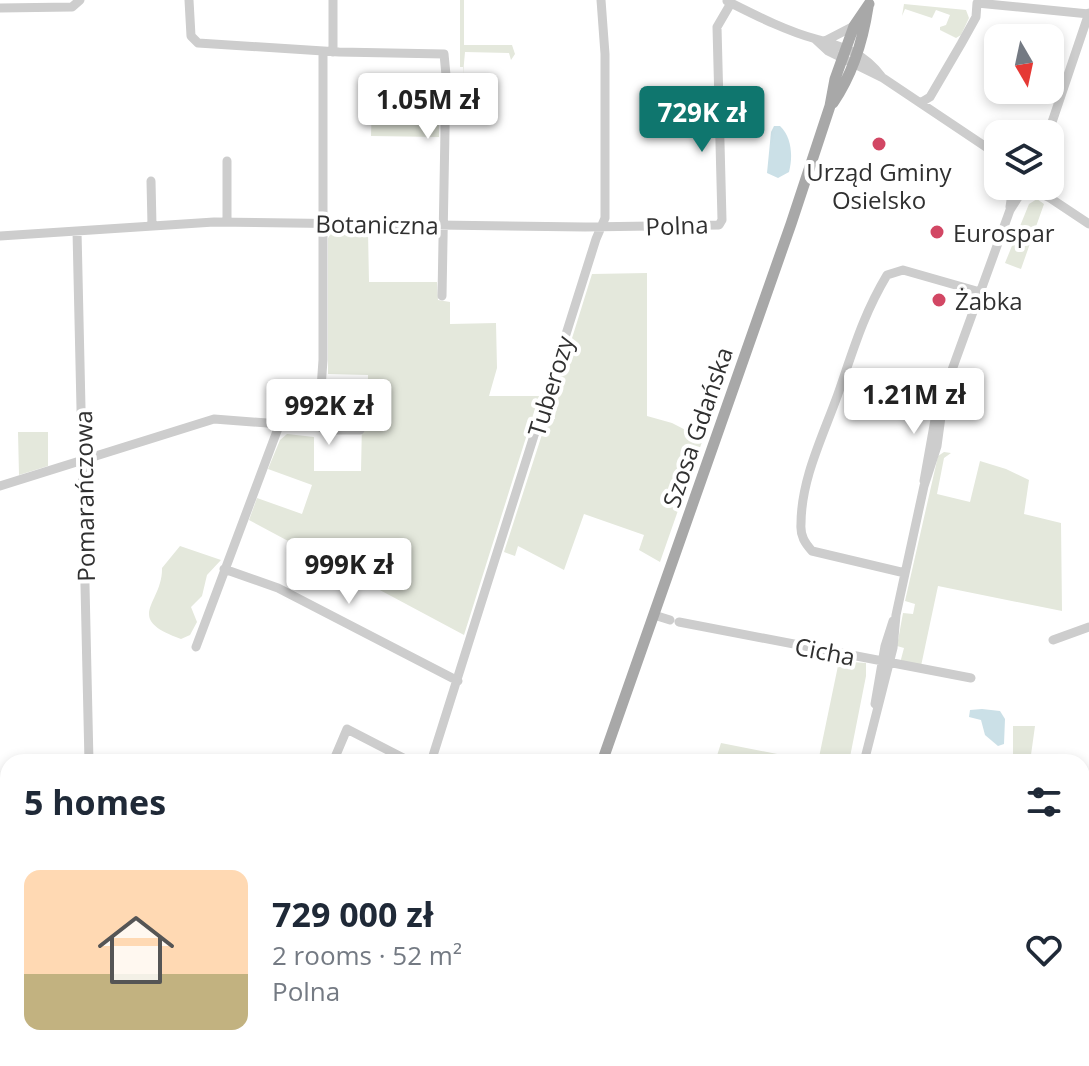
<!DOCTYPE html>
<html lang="en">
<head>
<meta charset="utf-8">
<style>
	body { margin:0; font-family:"Open Sans",sans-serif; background:#f2f2f3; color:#1f2937; height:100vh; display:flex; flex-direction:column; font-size:30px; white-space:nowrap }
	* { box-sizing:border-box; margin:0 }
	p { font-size:26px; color:#747a83 }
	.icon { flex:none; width:44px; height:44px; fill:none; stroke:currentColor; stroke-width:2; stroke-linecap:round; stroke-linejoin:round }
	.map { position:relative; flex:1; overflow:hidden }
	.panel { position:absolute; left:0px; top:754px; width:1090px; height:312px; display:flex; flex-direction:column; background:#fff; border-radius:24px 24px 0 0; box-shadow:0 4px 12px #0003 }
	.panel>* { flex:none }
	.needle { width:52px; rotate:171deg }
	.buttons { position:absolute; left:984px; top:24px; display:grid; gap:16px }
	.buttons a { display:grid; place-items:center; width:80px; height:80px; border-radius:16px; background:#fff; box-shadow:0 4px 12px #0003; font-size:40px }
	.price { position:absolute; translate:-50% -68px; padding:0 18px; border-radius:8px; background:#fff; color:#222; font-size:26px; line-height:52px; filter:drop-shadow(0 2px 4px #0008) }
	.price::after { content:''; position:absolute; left:50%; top:48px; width:24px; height:18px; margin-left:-12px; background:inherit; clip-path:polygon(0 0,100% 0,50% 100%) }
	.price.current { background:#0f766e; color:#fff }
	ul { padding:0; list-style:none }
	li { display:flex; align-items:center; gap:24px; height:200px; padding:0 24px }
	li span { display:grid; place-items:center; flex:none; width:224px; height:160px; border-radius:16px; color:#555 }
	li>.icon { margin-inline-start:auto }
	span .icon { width:96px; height:96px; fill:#fffc; stroke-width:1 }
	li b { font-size:34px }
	h2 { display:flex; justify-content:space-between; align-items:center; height:96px; padding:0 24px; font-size:34px }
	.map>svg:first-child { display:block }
	.green { fill:#e4e8dc }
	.water { fill:#cbe0e7 }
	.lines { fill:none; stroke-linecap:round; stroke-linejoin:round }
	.stream { stroke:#cbe0e7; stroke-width:2 }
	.minor { stroke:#cdcdcd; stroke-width:9 }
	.major { stroke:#a8a8a8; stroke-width:11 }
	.poi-dot { fill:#d24764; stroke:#fff; stroke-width:3 }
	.labels { text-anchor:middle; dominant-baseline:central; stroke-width:8; stroke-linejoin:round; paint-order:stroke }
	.poi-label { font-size:24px; fill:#303030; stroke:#fff; text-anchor:start }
	.street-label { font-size:24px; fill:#303030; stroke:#fff }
</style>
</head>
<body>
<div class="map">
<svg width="1089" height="1066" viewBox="0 0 1089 1066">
	<rect width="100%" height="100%" fill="#fff"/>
	<path class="green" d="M 460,0 L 464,0 L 464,45 L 512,45 L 515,54 L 511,60 L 509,53 L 465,52 L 463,74 L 463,67 L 460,67 Z
		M 904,4 L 966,10 L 969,18 L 961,35 L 956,38 L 940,30 L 940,27 L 946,25 L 950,15 L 936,10 L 932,18 L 905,9 L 902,16 Z
		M 372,101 L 439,102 L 439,137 L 371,136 Z
		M 1037,199 L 1044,204 L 1021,269 L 1005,263 L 1029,204 Z
		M 334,229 L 368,231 L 369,282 L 437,282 L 438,300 L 450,302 L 450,324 L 496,323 L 497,368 L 489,396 L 539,396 L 464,635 L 249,520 L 257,498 L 302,514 L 312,485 L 268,469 L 280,440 L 287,434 L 314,437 L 314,471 L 361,471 L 362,423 L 367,422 L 368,375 L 328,374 L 328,238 Z
		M 647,273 L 647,416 L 672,423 L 703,439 L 660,562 L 639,550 L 644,535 L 584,514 L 564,570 L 518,546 L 515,556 L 504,552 L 547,419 L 555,419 L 554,412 L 549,412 L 592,274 Z
		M 18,432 L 48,432 L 48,466 L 19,475 Z
		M 944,452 L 951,453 L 944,458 L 937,494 L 970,502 L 980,461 L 1006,469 L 1029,480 L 1024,514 L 1061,523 L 1062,611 L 938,586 L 921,666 L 900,663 L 904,648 L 897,646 L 903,613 L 913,614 L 915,604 L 905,601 L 938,456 Z
		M 180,546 L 221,560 L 207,575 L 202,596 L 191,607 L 197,622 L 190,635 L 181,639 C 122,618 163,604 162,568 Z
		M 839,661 L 866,663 L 866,676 L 849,762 L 715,762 L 721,743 L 818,762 Z
		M 1013,726 L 1035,726 L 1030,762 L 1013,762 Z
		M 0,895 L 8,900 L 8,1058 L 281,1058 L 291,1066 L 0,1066 Z"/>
	<path class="water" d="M 774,126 L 780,126 C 792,137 793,157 789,172 L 778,178 L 767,173 L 771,132 Z
		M 982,709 L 1000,711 L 1005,719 L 1004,744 L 998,746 L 985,735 L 981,720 L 969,717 L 970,710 Z"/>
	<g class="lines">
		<path class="stream" d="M 798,1066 L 802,1058
			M 815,1066 L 819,1058"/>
		<path class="minor" d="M 189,0 L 191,36 L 198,43 L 339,52 L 444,54 L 446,75 L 442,296
			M 333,0 L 333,52
			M 727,1 C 755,15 786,31 816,39 C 843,47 863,52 881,76
			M 0,8 L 72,7 L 80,0
			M 815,39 L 828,51 L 883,78 L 998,155
			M 825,41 L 854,26
			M 920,103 L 930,97 L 961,44 L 976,17 L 977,3 L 1089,14
			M 1048,134 L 1089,13
			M 227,161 L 227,222
			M 151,181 L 152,225
			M 1040,186 L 1050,198 L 1089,224
			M 1029,188 L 1050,198
			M 1010,207 L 1013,187
			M 77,231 L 89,762
			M 0,236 L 214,222 L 585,227 L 719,225 L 722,220 L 717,27 L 731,3
			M 314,423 L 325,430 L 360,430
			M 924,481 L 936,414 L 1010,210 L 1022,191
			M 0,486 L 214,419 L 307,426 L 319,417 L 323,360 L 323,51
			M 224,569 L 278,588 L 458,681
			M 905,573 L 812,551 C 805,543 800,536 801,524 C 801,479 823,436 838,394 C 853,351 863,315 887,275 L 903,270 L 980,292
			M 654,615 L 670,620
			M 679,622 L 971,678
			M 1053,640 L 1089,627
			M 196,647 L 280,423
			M 875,704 L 885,646 L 893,621
			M 333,762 L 347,729 L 411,762
			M 431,762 L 596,239 L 605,218 L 605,54 L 601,0
			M 864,762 L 893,648 L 896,615 L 924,486 L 937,446 L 944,395
			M 0,820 L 8,826
			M 0,893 L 8,897
			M 1082,978 L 1089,978
			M 292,1058 L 301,1066
			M 636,1066 L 640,1058
			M 805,1066 L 810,1058"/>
		<path class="major" d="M 833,103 C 852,75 863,40 868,7
			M 602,762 L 791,224 L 830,106 L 835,79 L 854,26 L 869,4
			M 495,1066 L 498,1058"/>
	</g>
	<g class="poi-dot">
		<circle cx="879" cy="144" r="8"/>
		<circle cx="937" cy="232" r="8"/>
		<circle cx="939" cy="300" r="8"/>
	</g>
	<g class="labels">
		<g class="poi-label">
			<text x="879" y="171" text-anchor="middle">Urząd Gminy<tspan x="879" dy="28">Osielsko</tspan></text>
			<text x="953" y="232">Eurospar</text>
			<text x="955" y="300">Żabka</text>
		</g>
		<g class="street-label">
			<text transform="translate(377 224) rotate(1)">Botaniczna</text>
			<text transform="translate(677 225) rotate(-2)">Polna</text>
			<text transform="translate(550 386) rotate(-73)">Tuberozy</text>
			<text transform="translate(697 427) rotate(-71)">Szosa Gdańska</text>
			<text transform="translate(84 496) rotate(-91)">Pomarańczowa</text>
			<text transform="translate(825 651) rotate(11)">Cicha</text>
		</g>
	</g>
</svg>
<div class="buttons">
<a><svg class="needle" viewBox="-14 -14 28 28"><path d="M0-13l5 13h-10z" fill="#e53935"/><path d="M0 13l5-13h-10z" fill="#747a83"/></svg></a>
<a><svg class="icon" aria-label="layers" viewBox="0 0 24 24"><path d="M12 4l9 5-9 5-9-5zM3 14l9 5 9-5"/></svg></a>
</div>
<b class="price" style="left:428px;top:141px">1.05M zł</b>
<b class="price current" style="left:702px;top:154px">729K zł</b>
<b class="price" style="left:914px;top:436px">1.21M zł</b>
<b class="price" style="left:329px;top:447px">992K zł</b>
<b class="price" style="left:349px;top:606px">999K zł</b>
<section class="panel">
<h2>5 homes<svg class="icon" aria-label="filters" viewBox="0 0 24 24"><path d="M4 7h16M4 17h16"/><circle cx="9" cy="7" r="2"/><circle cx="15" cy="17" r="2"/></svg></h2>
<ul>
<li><span style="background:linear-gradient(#ffd9b3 65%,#c2b280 0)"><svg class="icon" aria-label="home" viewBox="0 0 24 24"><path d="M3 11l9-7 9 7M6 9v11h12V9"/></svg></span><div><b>729 000 zł</b><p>2 rooms · 52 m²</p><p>Polna</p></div><svg class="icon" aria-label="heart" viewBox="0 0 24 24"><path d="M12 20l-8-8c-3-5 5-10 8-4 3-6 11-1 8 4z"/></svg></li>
</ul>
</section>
</div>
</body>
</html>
